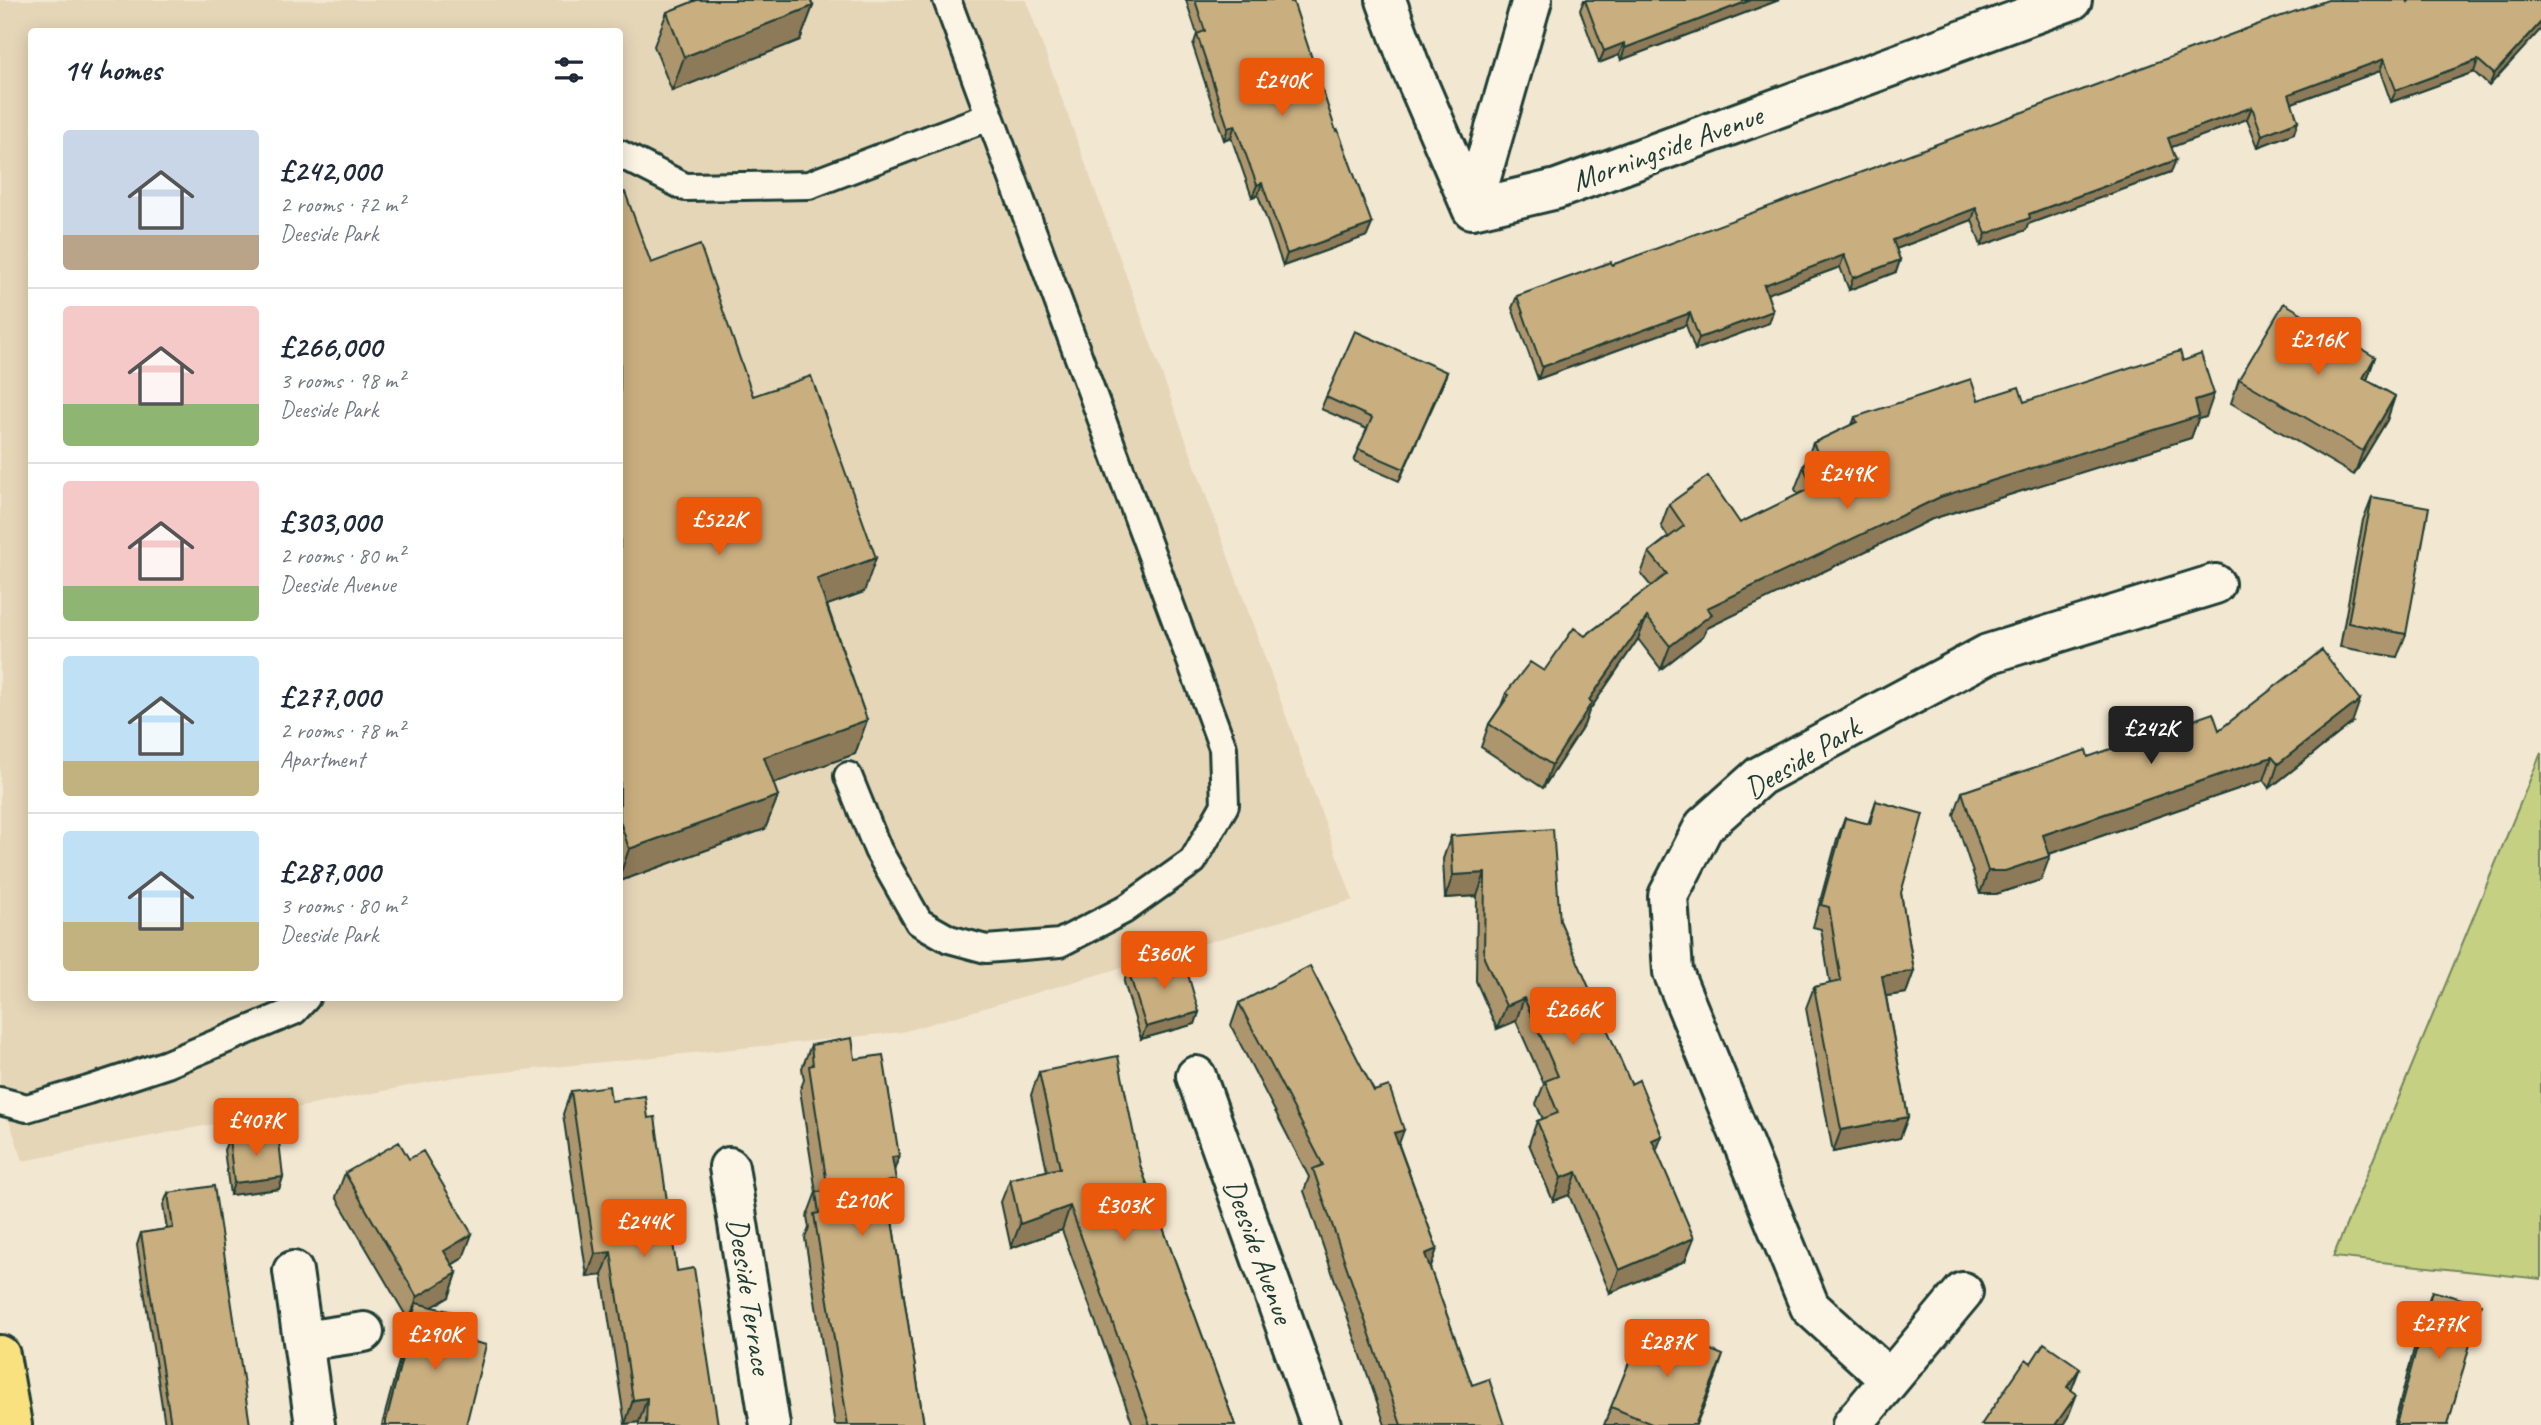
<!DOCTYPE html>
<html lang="en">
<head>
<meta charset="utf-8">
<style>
	body { margin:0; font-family:Caveat,sans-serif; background:#f2f2f3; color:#1f2937; height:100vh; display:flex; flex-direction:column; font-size:26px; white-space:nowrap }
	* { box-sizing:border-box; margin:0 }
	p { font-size:23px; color:#747a83 }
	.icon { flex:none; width:38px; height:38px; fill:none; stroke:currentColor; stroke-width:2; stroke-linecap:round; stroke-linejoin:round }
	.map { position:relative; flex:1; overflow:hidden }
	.drawer { position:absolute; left:28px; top:28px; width:595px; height:973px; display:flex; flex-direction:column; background:#fff; border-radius:7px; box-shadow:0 4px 18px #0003 }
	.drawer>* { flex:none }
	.price { position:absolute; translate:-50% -60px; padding:0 16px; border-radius:7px; background:#ea580c; color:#fff; font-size:23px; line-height:46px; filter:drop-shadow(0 2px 4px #0008) }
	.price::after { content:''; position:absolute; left:50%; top:42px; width:21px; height:16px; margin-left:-10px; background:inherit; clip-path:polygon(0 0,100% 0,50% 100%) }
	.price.on { background:#222; color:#fff }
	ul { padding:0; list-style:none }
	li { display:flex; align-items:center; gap:21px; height:175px; padding:0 35px }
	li+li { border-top:2px solid #e0e1e3 }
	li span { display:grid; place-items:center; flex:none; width:196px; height:140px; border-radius:7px; color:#555 }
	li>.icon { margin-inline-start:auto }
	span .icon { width:84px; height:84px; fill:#fffc; stroke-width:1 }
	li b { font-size:30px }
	h2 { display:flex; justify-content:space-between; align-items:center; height:84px; padding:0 35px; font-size:30px }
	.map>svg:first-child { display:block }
	.built { fill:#e6d6b8; fill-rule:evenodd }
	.green { fill:#c5d083; stroke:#72865c; stroke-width:2 }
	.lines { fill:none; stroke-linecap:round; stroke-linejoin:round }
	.lane-casing { stroke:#1f3d34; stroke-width:32 }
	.street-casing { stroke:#1f3d34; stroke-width:44 }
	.primary-casing { stroke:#1f3d34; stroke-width:44 }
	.lane { stroke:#fcf5e5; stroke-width:26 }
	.street { stroke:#fcf5e5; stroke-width:38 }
	.primary { stroke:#fae180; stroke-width:38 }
	.wall { fill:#ad966d; stroke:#1f3d34; stroke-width:2 }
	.shaded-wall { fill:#8d7a59; stroke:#1f3d34; stroke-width:2 }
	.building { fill:#c9ae7f; stroke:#1f3d34; stroke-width:2 }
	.labels { text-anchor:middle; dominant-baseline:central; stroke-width:7; stroke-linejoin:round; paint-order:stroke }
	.street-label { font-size:30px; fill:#1f3d34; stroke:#fcf5e5 }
</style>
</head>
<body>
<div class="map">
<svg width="2541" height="1425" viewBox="0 0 2541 1425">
	<rect width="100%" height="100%" fill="#f2e7d1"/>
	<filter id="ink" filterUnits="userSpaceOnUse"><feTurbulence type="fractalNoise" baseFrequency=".0143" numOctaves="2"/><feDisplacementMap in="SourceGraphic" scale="14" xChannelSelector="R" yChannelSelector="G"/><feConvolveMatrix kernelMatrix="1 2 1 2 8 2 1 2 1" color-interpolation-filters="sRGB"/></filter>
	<g filter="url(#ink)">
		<path class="built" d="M 0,0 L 1026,0 L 1353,900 L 902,1032 L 455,1077 L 23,1161 L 0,1095 ZM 32,32 L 620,32 L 620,998 L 32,998 Z"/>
		<path class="green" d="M 2541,753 L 2541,1279 L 2333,1257 Z"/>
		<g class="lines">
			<g class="lane-casing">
				<path id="lane" d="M 620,154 L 685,187 L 809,185 L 988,117
					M 848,776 L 878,850 L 919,922 L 949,939 L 986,949 L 1060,943 L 1124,910 L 1193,861 L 1225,805 L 1223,748 L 947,0
					M 0,1101 L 27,1108 L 88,1090 L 167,1064 L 294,1011 L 306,998"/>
			</g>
			<g class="street-casing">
				<path id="street" d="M 1386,0 L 1409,63 L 1472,209 L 1557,189 L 2072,0
					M 1472,209 L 1532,0
					M 1196,1076 L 1321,1425
					M 729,1167 L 770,1425
					M 293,1271 L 315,1425
					M 303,1341 L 364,1332
					M 1889,1379 L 1810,1307 L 1673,972 L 1668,896 L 1704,826 L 1760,776 L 1988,654 L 2215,584
					M 1852,1425 L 1963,1292"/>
			</g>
			<g class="primary-casing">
				<path id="primary" d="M 0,1355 L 12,1425"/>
			</g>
			<use href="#lane" class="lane"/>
			<use href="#street" class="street"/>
			<use href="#primary" class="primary"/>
		</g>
		<path class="wall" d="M 693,0 L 810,0 L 813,6 L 800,40 L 672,91 L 654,46 L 667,12 L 693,2 Z
			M 1186,0 L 1290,0 L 1367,236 L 1283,266 L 1258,195 L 1252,197 L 1231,137 L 1224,140 L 1193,46 L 1197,34 Z
			M 1584,0 L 1779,0 L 1621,60 L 1619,55 L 1599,63 L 1580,10 Z
			M 2541,0 L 2489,86 L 2474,72 L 2391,102 L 2380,71 L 2292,103 L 2294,133 L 2258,147 L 2247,119 L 2171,147 L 2171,172 L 2028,224 L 2026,230 L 1981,246 L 1972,220 L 1896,249 L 1900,260 L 1896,272 L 1849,290 L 1840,267 L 1767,294 L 1773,311 L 1769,323 L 1695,350 L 1686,325 L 1538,379 L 1512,308 L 1517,296 L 2408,2 Z
			M 620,194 L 651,263 L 753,396 L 864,592 L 827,605 L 867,720 L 855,754 L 773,783 L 778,796 L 765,829 L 620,881 Z
			M 2375,357 L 2367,380 L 2395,396 L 2387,420 L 2354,475 L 2231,403 L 2239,379 Z
			M 1447,372 L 1399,481 L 1354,461 L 1367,429 L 1321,409 L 1326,397 Z
			M 1978,400 L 2024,402 L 2206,417 L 2198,419 L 2191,438 L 1932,519 L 1707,628 L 1703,636 L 1661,669 L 1638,639 L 1589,711 L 1584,725 L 1543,788 L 1481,747 L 1489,724 L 1501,706 L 1506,693 L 1544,671 L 1585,636 L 1651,586 L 1641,574 L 1649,552 L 1668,537 L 1661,526 L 1669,504 L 1740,523 L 1798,495 L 1795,489 L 1813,443 L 1852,425 L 1855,417 Z
			M 2372,497 L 2406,634 L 2397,657 L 2340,647 L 2363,520 Z
			M 2352,723 L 2270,788 L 2264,780 L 2049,854 L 2041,880 L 1996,894 L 1980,894 L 1954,815 L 1962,792 L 2088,757 L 2219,730 Z
			M 1876,801 L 1901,893 L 1914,971 L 1906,993 L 1886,996 L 1908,1117 L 1900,1138 L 1833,1152 L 1806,1008 L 1814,987 L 1830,984 L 1821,929 L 1813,927 L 1837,839 L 1845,818 L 1868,824 Z
			M 1451,836 L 1560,921 L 1656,1151 L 1685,1261 L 1610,1293 L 1569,1195 L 1553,1201 L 1529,1144 L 1537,1121 L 1543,1119 L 1536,1104 L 1544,1084 L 1516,1021 L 1497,1029 L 1476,981 L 1477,896 L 1445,898 L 1443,859 Z
			M 1128,970 L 1199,1012 L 1195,1024 L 1141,1039 L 1124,982 Z
			M 1239,1003 L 1399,1145 L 1437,1249 L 1430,1268 L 1472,1385 L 1504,1425 L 1385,1425 L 1304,1191 L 1309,1177 L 1231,1026 Z
			M 811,1045 L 855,1059 L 899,1156 L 894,1170 L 889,1201 L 924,1425 L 835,1425 L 805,1238 L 809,1228 L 807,1216 L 816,1192 L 800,1090 L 804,1080 L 802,1068 Z
			M 1039,1072 L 1140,1165 L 1235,1425 L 1133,1425 L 1062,1230 L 1011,1248 L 1001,1202 L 1010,1179 L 1047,1171 L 1031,1095 Z
			M 571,1091 L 611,1101 L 648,1118 L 677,1271 L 718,1425 L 639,1425 L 639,1422 L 625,1424 L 602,1275 L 587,1277 L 563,1114 Z
			M 229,1138 L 283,1177 L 279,1189 L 230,1195 L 224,1150 Z
			M 345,1173 L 463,1258 L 452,1265 L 457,1273 L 449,1297 L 432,1307 L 455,1337 L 466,1425 L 382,1425 L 410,1320 L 409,1321 L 336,1197 Z
			M 168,1193 L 250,1425 L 165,1425 L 137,1245 L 141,1233 L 167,1229 L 163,1205 Z
			M 2432,1291 L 2448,1425 L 2394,1425 L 2423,1315 Z
			M 1715,1379 L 1696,1425 L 1604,1425 L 1611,1407 Z"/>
		<path class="shaded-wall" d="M 1751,0 L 1779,0 L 1621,60 L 1625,48 Z
			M 813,6 L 800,40 L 672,91 L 684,57 Z
			M 2541,22 L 2541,29 L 2489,86 L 2494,74 Z
			M 1624,43 L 1619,55 L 1599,63 L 1604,51 Z
			M 2384,59 L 2380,71 L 2284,106 L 2289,94 Z
			M 2478,60 L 2474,72 L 2391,102 L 2396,90 Z
			M 2252,107 L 2247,119 L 2164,150 L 2168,138 Z
			M 2298,121 L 2294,133 L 2258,147 L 2262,135 Z
			M 1235,125 L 1231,137 L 1224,140 L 1228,128 Z
			M 2176,160 L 2171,172 L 2028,224 L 2026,230 L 1981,246 L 1986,234 L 2029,214 Z
			M 1262,183 L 1258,195 L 1252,197 L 1257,185 Z
			M 1976,208 L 1972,220 L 1888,252 L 1893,240 Z
			M 1372,224 L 1367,236 L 1283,266 L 1287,254 Z
			M 1844,255 L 1840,267 L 1759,297 L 1764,285 Z
			M 1900,260 L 1896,272 L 1849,290 L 1853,278 Z
			M 1773,311 L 1769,323 L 1695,350 L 1699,338 Z
			M 1690,313 L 1686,325 L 1538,379 L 1542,367 Z
			M 2375,357 L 2367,380 L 2363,378 Z
			M 1447,372 L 1443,384 L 1399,481 L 1404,469 Z
			M 2214,394 L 2206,417 L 2198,419 L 2191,438 L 1932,519 L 1707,628 L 1703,636 L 1661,669 L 1670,646 L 1707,608 L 1940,497 L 2195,400 Z
			M 2395,396 L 2387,420 L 2354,475 L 2363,451 Z
			M 876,558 L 864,592 L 805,613 L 817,579 Z
			M 1647,617 L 1638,639 L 1589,711 L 1584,725 L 1543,788 L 1552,765 L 1589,700 Z
			M 2360,700 L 2352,723 L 2270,788 L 2278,764 Z
			M 867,720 L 855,754 L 752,791 L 764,757 Z
			M 2272,757 L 2264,780 L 2034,859 L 2043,835 Z
			M 778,796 L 765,829 L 620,881 L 620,875 L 629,849 Z
			M 2050,856 L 2041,880 L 1996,894 L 1980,894 L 1988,871 Z
			M 1485,873 L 1477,896 L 1445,898 L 1453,875 Z
			M 1914,971 L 1906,993 L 1874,998 L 1882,976 Z
			M 1524,998 L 1516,1021 L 1497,1029 L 1506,1006 Z
			M 1199,1012 L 1195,1024 L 1141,1039 L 1146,1027 Z
			M 1908,1117 L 1900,1138 L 1833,1152 L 1841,1130 Z
			M 1404,1130 L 1396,1152 L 1394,1133 Z
			M 1662,1136 L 1653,1159 L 1652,1140 Z
			M 899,1156 L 891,1180 L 892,1157 Z
			M 1577,1172 L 1569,1195 L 1553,1201 L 1561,1178 Z
			M 283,1177 L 279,1189 L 230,1195 L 234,1183 Z
			M 896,1180 L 888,1204 L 886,1182 Z
			M 1070,1206 L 1062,1230 L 1011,1248 L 1020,1224 Z
			M 472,1234 L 463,1258 L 436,1274 L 444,1251 Z
			M 1694,1238 L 1685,1261 L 1610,1293 L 1619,1270 Z
			M 1437,1249 L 1429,1272 L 1425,1254 Z
			M 611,1252 L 602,1275 L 587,1277 L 595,1254 Z
			M 457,1273 L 449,1297 L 412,1319 L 416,1303 L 409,1321 L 417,1297 Z
			M 1723,1355 L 1715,1379 L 1695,1425 Z
			M 2080,1368 L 2071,1391 L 2067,1387 Z
			M 2077,1394 L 2068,1417 L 2063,1425 L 2055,1425 Z
			M 647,1398 L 639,1422 L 625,1424 L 633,1400 Z"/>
		<path class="building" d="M 697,0 L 810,0 L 813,6 L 684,57 L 667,12 Z
			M 1195,0 L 1290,0 L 1291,2 L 1293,1 L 1336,131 L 1338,130 L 1372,224 L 1287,254 L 1262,183 L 1257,185 L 1235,125 L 1228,128 L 1197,34 L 1205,31 Z
			M 1585,0 L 1751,0 L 1625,48 L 1624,43 L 1604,51 Z
			M 2328,0 L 2407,0 L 2408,2 L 2410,0 L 2541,0 L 2541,22 L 2494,74 L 2478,60 L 2396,90 L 2384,59 L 2289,94 L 2298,121 L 2262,135 L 2252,107 L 2168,138 L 2176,160 L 2029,214 L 2030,218 L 1986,234 L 1976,208 L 1893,240 L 1900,260 L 1853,278 L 1844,255 L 1764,285 L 1773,311 L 1699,338 L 1690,313 L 1542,367 L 1517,296 L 1611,262 L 1612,265 L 2270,20 Z
			M 625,192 L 651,263 L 700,245 L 753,396 L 811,376 L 876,558 L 817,579 L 867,720 L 764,757 L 778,796 L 629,849 L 620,821 L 620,194 Z
			M 2284,303 L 2375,357 L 2363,378 L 2395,396 L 2363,451 L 2239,379 Z
			M 1355,331 L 1447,372 L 1404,469 L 1358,449 L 1372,418 L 1326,397 Z
			M 2180,351 L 2183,361 L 2201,354 L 2214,394 L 2195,400 L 2199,416 L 1940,497 L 1707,608 L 1712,614 L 1670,646 L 1647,617 L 1589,700 L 1592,702 L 1552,765 L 1489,724 L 1509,695 L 1506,693 L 1530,662 L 1544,671 L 1574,628 L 1585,636 L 1667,574 L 1649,552 L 1684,526 L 1669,504 L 1708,476 L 1740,523 L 1813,487 L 1803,466 L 1820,458 L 1813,443 L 1857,422 L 1855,417 L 1971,379 L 1978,400 L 2019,387 L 2024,402 Z
			M 2372,497 L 2429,507 L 2406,634 L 2348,623 Z
			M 2322,650 L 2360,700 L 2278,764 L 2272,757 L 2043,835 L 2050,856 L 2005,871 L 1988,871 L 1962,792 L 2086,750 L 2088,757 L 2213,713 L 2219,730 Z
			M 1876,801 L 1923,814 L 1901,893 L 1914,971 L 1882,976 L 1908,1117 L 1841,1130 L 1814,987 L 1841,981 L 1829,907 L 1821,905 L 1845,818 L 1870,824 Z
			M 1553,829 L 1560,921 L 1631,1084 L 1639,1080 L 1662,1136 L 1652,1140 L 1694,1238 L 1619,1270 L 1577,1172 L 1561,1178 L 1537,1121 L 1558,1113 L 1545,1081 L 1558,1076 L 1524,998 L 1506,1006 L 1484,958 L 1485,873 L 1453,875 L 1451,836 Z
			M 1182,954 L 1199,1012 L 1146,1027 L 1128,970 Z
			M 1310,966 L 1374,1091 L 1389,1086 L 1404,1130 L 1394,1133 L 1437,1249 L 1425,1254 L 1472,1385 L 1489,1379 L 1504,1425 L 1401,1425 L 1313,1169 L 1323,1165 L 1239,1003 Z
			M 852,1038 L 855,1059 L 883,1055 L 899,1156 L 892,1157 L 896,1180 L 886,1182 L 924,1425 L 848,1425 L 814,1214 L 819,1213 L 816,1192 L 828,1191 L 809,1066 L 813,1065 L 811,1045 Z
			M 1118,1056 L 1140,1165 L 1235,1425 L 1150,1425 L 1070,1206 L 1020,1224 L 1010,1179 L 1060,1168 L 1039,1072 Z
			M 609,1086 L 611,1101 L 645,1096 L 648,1118 L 655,1117 L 677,1271 L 694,1268 L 718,1425 L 646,1425 L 647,1398 L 633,1400 L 611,1252 L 595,1254 L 571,1091 Z
			M 278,1132 L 283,1177 L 234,1183 L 229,1138 Z
			M 399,1142 L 409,1159 L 423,1151 L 472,1234 L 444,1251 L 457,1273 L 417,1297 L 345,1173 Z
			M 214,1186 L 250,1425 L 171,1425 L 141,1233 L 173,1228 L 168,1193 Z
			M 2432,1291 L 2481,1304 L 2448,1425 L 2396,1425 Z
			M 416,1303 L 461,1314 L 455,1337 L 486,1345 L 466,1425 L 386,1425 L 386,1421 Z
			M 1645,1323 L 1723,1355 L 1695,1425 L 1654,1425 L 1611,1407 Z
			M 2044,1343 L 2080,1368 L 2067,1387 L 2077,1394 L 2055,1425 L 1981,1425 L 2026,1359 L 2031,1363 Z"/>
	</g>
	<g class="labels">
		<g class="street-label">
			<text transform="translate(1667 148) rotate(-20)">Morningside Avenue</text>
			<text transform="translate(1802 758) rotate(-31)">Deeside Park</text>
			<text transform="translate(1259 1251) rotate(70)">Deeside Avenue</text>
			<text transform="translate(750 1296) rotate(81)">Deeside Terrace</text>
		</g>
	</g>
</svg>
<b class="price" style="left:1282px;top:118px">£240K</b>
<b class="price" style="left:2318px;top:377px">£216K</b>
<b class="price" style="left:1847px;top:511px">£249K</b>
<b class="price" style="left:719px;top:557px">£522K</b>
<b class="price on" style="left:2151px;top:766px">£242K</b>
<b class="price" style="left:1164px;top:991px">£360K</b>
<b class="price" style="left:1573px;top:1047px">£266K</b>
<b class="price" style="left:256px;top:1158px">£407K</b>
<b class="price" style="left:862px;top:1238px">£210K</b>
<b class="price" style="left:1124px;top:1243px">£303K</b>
<b class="price" style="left:644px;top:1259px">£244K</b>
<b class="price" style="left:2439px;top:1361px">£277K</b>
<b class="price" style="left:435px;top:1372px">£290K</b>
<b class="price" style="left:1667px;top:1379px">£287K</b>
<section class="drawer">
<h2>14 homes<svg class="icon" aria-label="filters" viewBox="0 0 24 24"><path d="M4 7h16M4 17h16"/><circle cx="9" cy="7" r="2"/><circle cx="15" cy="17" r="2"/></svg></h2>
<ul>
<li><span style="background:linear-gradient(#c9d6e8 75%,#b9a48a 0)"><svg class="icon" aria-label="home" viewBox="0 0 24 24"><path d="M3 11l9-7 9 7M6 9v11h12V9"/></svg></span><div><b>£242,000</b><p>2 rooms · 72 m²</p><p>Deeside Park</p></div></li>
<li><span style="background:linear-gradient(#f6c9c9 70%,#8fb573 0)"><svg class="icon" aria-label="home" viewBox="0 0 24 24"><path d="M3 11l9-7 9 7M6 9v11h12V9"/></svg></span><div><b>£266,000</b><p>3 rooms · 98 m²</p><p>Deeside Park</p></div></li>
<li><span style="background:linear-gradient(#f6c9c9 75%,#8fb573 0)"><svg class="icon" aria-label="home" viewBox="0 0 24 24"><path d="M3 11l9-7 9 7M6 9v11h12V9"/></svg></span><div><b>£303,000</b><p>2 rooms · 80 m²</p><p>Deeside Avenue</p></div></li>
<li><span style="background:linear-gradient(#bfe0f5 75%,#c2b280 0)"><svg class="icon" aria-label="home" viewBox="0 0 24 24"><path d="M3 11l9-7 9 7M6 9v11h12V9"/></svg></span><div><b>£277,000</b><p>2 rooms · 78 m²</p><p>Apartment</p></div></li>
<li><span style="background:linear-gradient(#bfe0f5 65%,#c2b280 0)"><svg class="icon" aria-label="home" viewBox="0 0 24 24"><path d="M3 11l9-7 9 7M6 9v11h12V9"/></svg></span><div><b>£287,000</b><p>3 rooms · 80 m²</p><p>Deeside Park</p></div></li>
</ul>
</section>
</div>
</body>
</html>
